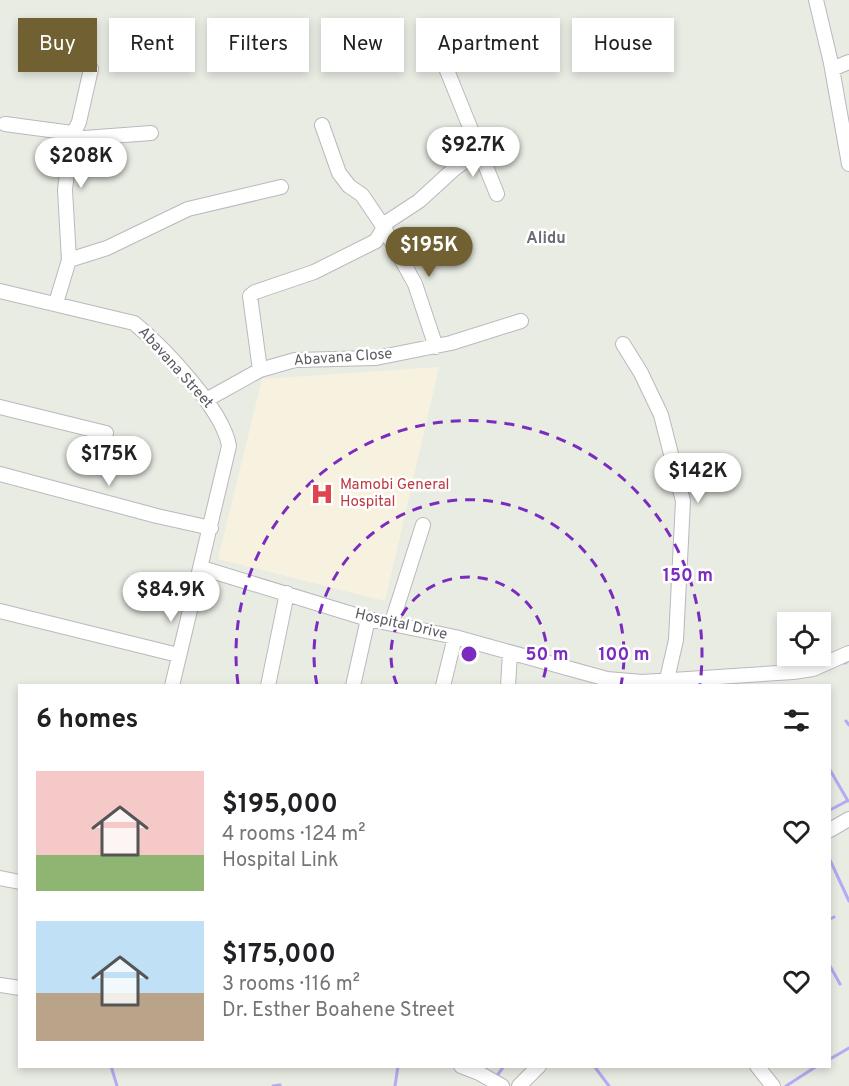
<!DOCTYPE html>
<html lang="en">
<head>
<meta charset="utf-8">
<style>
	body { margin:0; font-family:Overpass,sans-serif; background:#f2f2f2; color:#202124; height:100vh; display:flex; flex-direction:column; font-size:22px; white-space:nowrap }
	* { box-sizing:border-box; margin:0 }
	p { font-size:20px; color:#757577 }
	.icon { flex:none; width:33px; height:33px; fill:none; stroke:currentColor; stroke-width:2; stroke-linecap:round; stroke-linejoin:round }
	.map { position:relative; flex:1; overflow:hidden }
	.side { position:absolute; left:18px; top:684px; width:813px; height:384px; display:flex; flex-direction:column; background:#fff; border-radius:0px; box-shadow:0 3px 9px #0003 }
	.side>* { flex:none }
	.banner { position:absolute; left:18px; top:18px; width:813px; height:54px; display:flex; gap:12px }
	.fabs { position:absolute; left:777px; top:612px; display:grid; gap:12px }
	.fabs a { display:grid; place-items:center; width:54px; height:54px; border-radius:0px; background:#fff; box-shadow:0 3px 9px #0003; font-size:30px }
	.price { position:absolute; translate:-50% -51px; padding:0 14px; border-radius:21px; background:#fff; color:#222; font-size:20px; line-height:39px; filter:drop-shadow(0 2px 3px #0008) }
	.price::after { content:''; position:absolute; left:50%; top:36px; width:18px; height:14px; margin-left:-9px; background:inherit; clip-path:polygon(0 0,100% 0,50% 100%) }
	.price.active { background:#706032; color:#fff }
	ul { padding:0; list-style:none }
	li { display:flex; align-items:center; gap:18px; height:150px; padding:0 18px }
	li span { display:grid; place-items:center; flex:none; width:168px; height:120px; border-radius:0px; color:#555 }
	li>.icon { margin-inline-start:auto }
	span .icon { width:72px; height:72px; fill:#fffc; stroke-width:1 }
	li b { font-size:26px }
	h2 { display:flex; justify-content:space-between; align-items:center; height:72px; padding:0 18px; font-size:26px }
	.chip { padding:0 21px; border-radius:0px; background:#fff; box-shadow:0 3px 9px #0003; font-size:21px; line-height:54px }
	.chip.active { background:#706032; color:#fff }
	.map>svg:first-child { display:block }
	.medical { fill:#f7f2e0 }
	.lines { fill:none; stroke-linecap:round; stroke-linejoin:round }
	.stream { stroke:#b3abf3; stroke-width:3 }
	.minor-casing { stroke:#bab8bd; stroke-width:16 }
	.minor { stroke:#fff; stroke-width:14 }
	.ring { fill:none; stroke:#7b2cbf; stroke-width:3; stroke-dasharray:10 8 }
	.labels { text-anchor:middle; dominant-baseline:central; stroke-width:5; stroke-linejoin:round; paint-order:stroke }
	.street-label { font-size:15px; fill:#5d5b62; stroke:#fff }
	.health-label { font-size:15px; fill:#be3a42; stroke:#fff; text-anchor:start }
	.neighbourhood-label { font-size:16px; font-weight:bold; fill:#6d6c73; stroke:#fff }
	.centre { fill:#7b2cbf; stroke:#fff; stroke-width:3 }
	.ring-label { font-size:18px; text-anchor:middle; font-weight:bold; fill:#7b2cbf; stroke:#fff; stroke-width:5; stroke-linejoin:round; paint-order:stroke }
</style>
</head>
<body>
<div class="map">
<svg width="849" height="1086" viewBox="0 0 849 1086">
	<rect width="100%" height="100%" fill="#e8ece3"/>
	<path class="medical" d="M 439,367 L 385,601 L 218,559 L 262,379 Z"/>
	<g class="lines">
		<path class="stream" d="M 845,663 L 849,660
			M 846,721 L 849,725
			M 830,770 L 848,801
			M 830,810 L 847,801
			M 830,860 L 849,901
			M 830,919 L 834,917
			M 830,966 L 840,984
			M 830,1059 L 849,1048
			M 111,1066 L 117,1086
			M 594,1066 L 609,1086
			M 496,1077 L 504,1066
			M 273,1086 L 280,1085
			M 395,1086 L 398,1066
			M 786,1086 L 817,1066"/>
		<g class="minor-casing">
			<path id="minor" d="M 816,0 L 831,63 L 849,164
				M 444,63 L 497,194
				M 832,69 L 849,62
				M 5,124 L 72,133
				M 322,125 L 339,173 L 349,186 L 362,195 L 383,226 L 415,284 L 436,347
				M 71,139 L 151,133
				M 69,260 L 107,248 L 188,209 L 281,187
				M 0,291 L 134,323 C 163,347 223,409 229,446 L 172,686
				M 56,303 L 69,260 L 65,190 L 71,139 L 79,122 L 91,69
				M 623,344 L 641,373 L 661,415 L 683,501 L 676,640 L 667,679
				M 260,370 L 250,296 L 255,292 L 314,272 L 376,241 L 387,222 L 419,201 L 454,169 L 479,151
				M 206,400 L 260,370 L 295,360 L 376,358 L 451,343 L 521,321
				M 0,407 L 106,433
				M 0,474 L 157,516 L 211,528
				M 202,568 L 368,619 L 455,637 L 607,679 L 642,682 L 793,672 L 813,669 L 849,653
				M 0,611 L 178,655
				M 392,622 L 423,525
				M 268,686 L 287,593
				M 353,686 L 368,619
				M 443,686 L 455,637
				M 508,686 L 510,653
				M 830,830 L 849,819
				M 0,878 L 20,882
				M 0,985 L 20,988
				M 461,1066 L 479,1073 L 502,1086
				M 757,1066 L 773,1086
				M 519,1086 L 539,1066"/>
		</g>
		<use href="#minor" class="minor"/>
	</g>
	<g class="ring">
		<path d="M397 685A78 78 0 1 1 541 685"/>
		<path d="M317 685A155 155 0 1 1 621 685"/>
		<path d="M238 684A233 233 0 1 1 700 684"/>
	</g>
	<defs>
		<g id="hospital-bare" transform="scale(1.8)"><path d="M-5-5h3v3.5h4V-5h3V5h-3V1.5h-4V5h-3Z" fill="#e0444e" stroke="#fff" stroke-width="2.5" paint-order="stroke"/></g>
	</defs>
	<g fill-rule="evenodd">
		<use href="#hospital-bare" x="322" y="494"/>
	</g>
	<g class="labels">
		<g class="street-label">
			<text transform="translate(343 358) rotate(-4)">Abavana Close</text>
			<text transform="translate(175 368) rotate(48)">Abavana Street</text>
			<text transform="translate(401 625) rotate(13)">Hospital Drive</text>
		</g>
		<g class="health-label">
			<text x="340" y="485">Mamobi General<tspan x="340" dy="17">Hospital</tspan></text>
		</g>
		<g class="neighbourhood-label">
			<text x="546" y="239">Alidu</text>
		</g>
	</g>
	<circle cx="469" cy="654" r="9" class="centre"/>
	<g class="ring-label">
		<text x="688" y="581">150 m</text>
		<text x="547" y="660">50 m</text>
		<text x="624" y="660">100 m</text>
	</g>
</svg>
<div class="fabs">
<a><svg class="icon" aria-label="locate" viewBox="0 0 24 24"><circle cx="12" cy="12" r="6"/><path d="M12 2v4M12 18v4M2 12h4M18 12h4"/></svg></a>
</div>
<b class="price" style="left:473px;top:178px">$92.7K</b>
<b class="price" style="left:81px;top:189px">$208K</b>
<b class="price active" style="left:429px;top:278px">$195K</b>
<b class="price" style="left:109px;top:487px">$175K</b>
<b class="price" style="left:698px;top:504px">$142K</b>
<b class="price" style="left:171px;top:623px">$84.9K</b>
<div class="banner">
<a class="chip active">Buy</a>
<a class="chip">Rent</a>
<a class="chip">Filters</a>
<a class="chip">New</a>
<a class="chip">Apartment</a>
<a class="chip">House</a>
</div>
<section class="side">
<h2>6 homes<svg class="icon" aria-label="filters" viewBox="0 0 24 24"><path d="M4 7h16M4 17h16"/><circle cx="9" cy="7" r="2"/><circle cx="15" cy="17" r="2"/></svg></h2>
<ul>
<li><span style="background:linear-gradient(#f6c9c9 70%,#8fb573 0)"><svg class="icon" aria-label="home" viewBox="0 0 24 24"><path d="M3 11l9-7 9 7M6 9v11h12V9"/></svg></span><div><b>$195,000</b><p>4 rooms · 124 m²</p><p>Hospital Link</p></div><svg class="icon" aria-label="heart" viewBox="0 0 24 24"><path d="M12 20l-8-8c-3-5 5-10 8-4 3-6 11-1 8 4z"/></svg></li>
<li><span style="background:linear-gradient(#bfe0f5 60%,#b9a48a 0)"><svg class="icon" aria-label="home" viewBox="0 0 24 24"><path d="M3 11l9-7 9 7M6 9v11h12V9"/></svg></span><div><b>$175,000</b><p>3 rooms · 116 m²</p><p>Dr. Esther Boahene Street</p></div><svg class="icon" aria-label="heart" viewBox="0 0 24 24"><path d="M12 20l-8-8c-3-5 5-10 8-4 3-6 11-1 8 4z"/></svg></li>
</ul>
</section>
</div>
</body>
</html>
